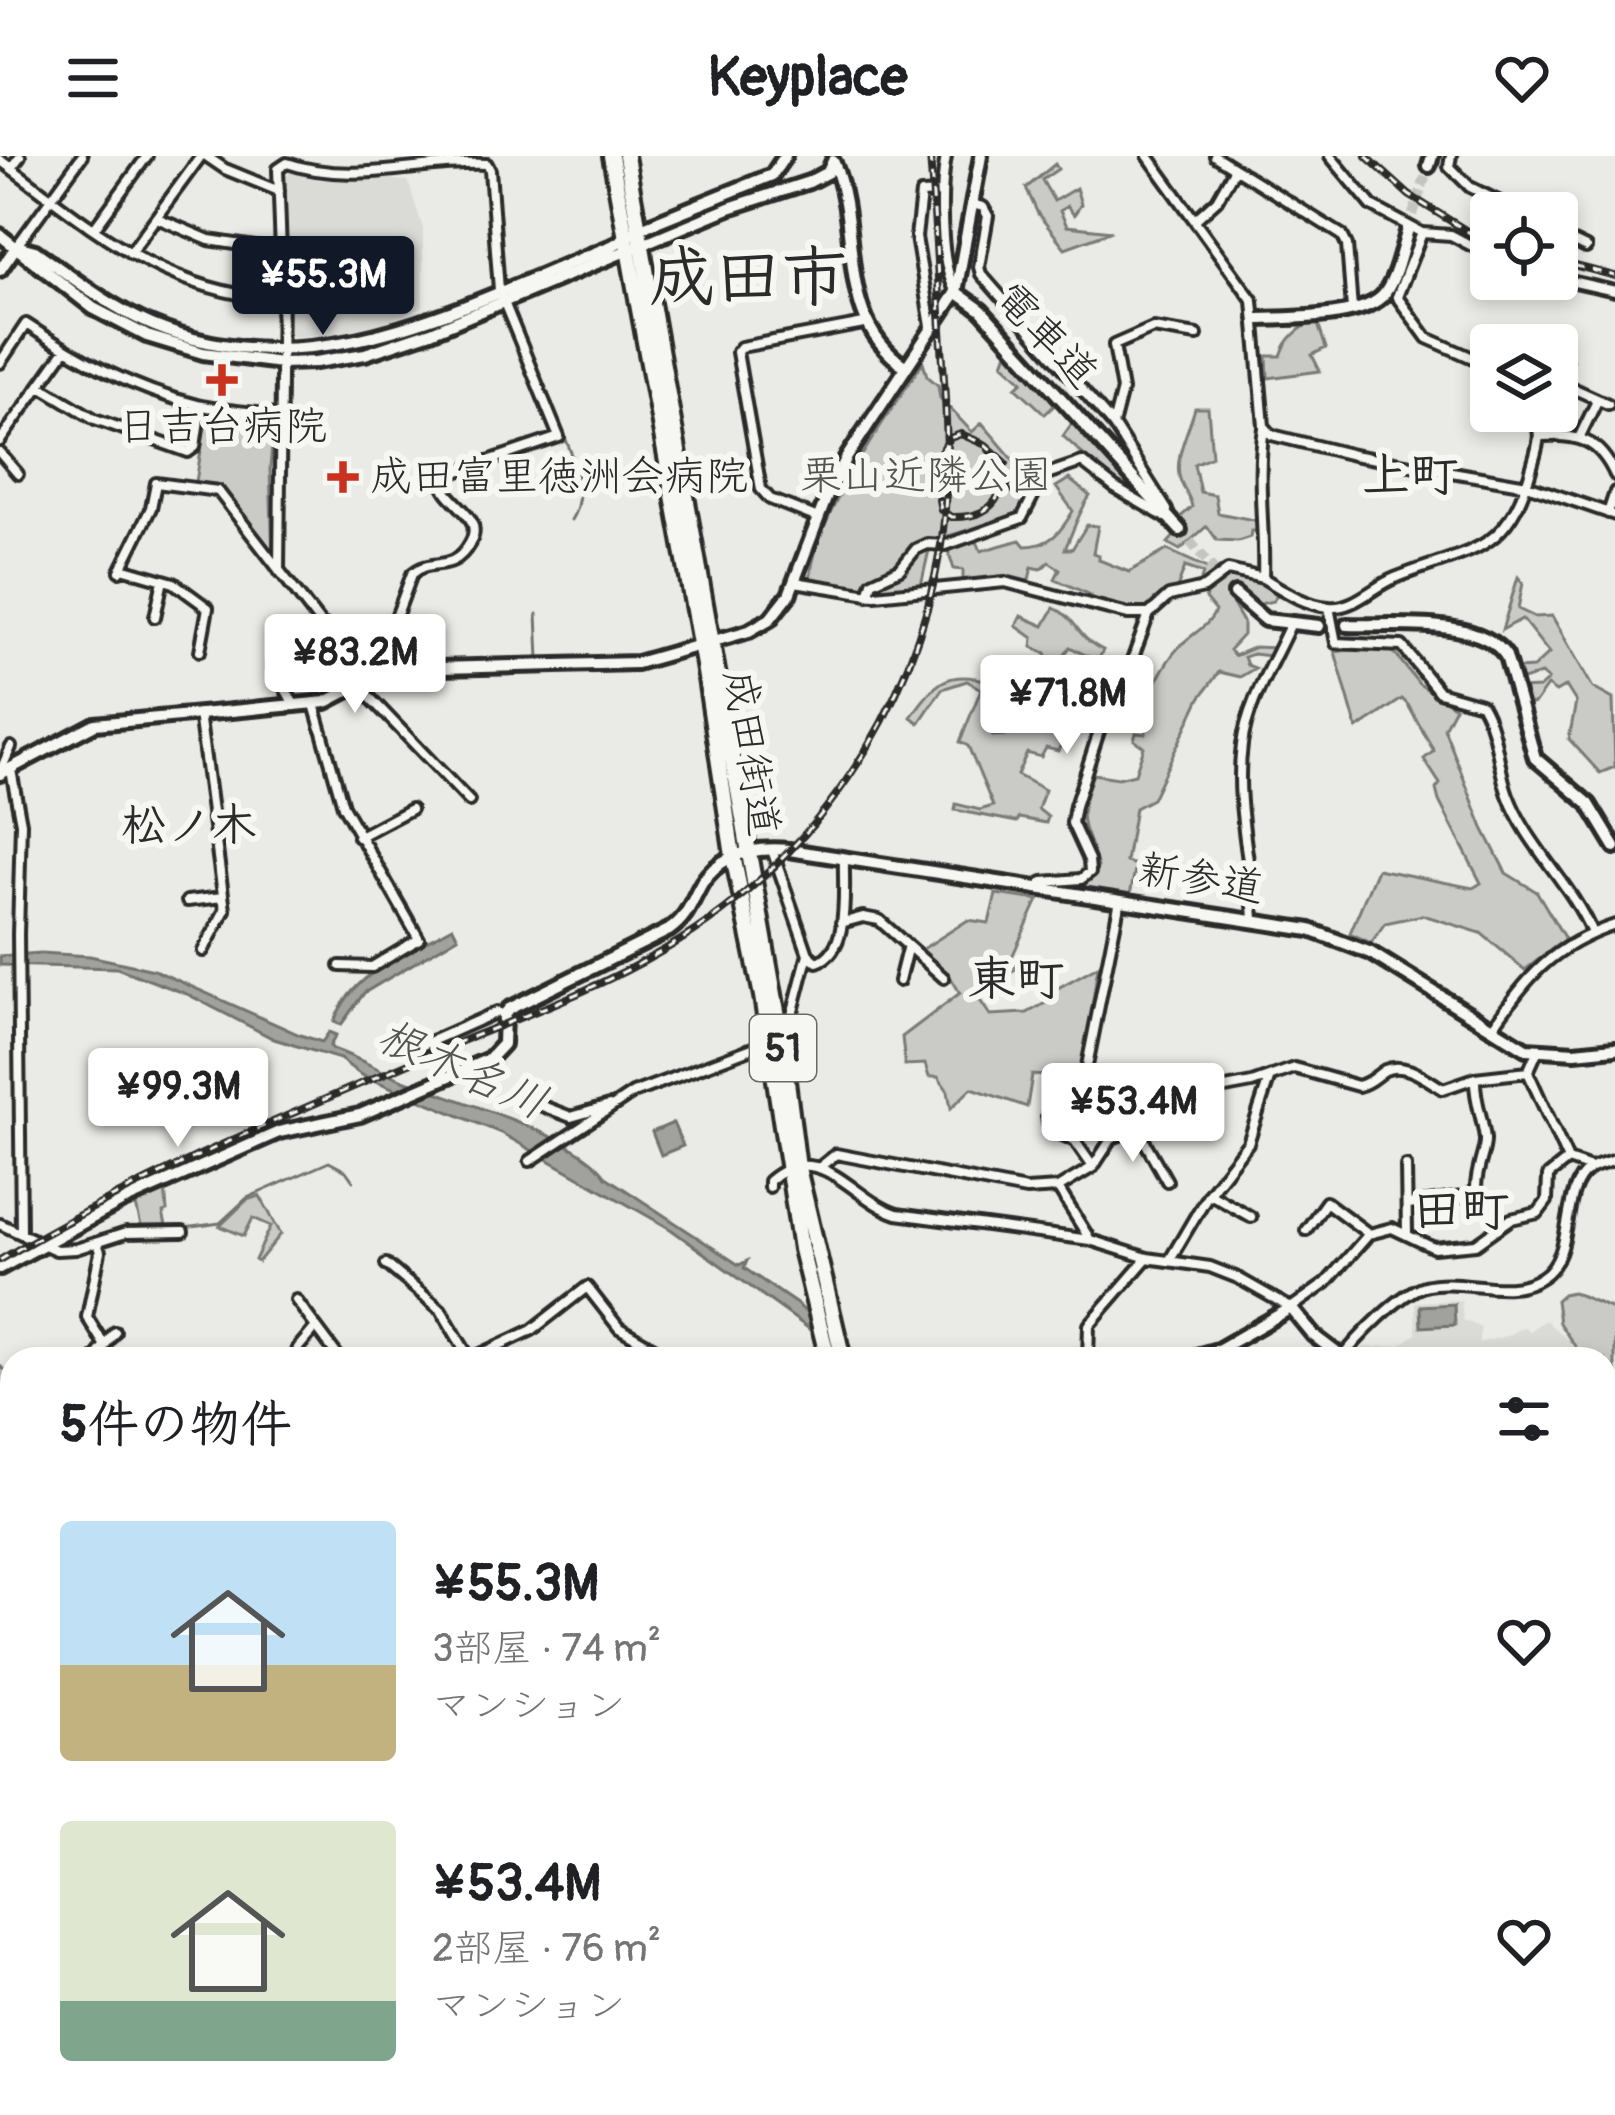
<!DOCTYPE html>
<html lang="ja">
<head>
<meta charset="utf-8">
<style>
	body { margin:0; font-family:Pangolin,"Klee One",sans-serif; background:#f2f2f2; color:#202124; height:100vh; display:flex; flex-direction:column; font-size:45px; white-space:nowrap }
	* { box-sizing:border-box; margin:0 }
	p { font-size:39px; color:#757577 }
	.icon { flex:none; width:66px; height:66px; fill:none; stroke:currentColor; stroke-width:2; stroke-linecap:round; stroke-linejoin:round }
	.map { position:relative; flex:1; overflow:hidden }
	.side { position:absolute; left:0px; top:1191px; width:1617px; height:768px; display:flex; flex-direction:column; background:#fff; border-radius:36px 36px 0 0; box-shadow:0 6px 18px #0003 }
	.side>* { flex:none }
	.fabs { position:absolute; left:1470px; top:36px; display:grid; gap:24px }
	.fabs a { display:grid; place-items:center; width:108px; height:108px; border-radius:12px; background:#fff; box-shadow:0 6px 18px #0003; font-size:60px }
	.price { position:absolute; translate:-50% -102px; padding:0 27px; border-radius:12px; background:#fff; color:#222; font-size:39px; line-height:78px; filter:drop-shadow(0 3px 6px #0008) }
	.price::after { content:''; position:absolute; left:50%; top:72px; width:36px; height:27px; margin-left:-18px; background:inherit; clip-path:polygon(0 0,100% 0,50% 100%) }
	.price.active { background:#111827; color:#fff }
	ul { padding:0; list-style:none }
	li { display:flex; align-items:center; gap:36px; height:300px; padding:0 60px }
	li span { display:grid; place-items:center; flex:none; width:336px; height:240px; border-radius:12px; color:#555 }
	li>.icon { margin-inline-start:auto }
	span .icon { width:144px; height:144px; fill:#fffc; stroke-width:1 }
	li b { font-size:51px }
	h2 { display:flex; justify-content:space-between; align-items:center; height:144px; padding:0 60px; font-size:51px }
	header { display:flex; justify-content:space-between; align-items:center; height:156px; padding:0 60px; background:#fff; font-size:54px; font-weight:700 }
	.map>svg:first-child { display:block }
	.built { fill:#dadad6 }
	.green { fill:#cacac7; stroke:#7a7a79; stroke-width:3 }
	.water { fill:#a1a19e; stroke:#727270; stroke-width:3 }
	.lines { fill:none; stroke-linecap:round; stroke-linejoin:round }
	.stream { stroke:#727270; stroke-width:3 }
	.secondary-tunnel { stroke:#c4c4c1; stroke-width:10; stroke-dasharray:10 5; stroke-linecap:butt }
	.street-casing { stroke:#2b2b2b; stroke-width:16 }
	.secondary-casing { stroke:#2b2b2b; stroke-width:20 }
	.highway-casing { stroke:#2b2b2b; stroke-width:22 }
	.street { stroke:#f6f6f2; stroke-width:8 }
	.secondary { stroke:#f6f6f2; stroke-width:10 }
	.highway { stroke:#f6f6f2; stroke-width:14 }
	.rail-casing { stroke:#2b2b2b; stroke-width:8 }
	.rail { stroke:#f6f6f2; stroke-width:3; stroke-dasharray:9; stroke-linecap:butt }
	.poi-dot { fill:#c8321e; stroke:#f6f6f2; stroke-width:4.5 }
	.labels { text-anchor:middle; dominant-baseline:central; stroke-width:12; stroke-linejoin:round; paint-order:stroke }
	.shield { fill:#f6f6f2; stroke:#686867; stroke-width:3 }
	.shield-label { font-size:39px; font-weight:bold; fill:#2b2b2b }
	.street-label { font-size:42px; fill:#2b2b2b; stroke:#f6f6f2 }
	.poi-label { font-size:42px; fill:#2b2b2b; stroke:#f6f6f2 }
	.park-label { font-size:42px; fill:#535352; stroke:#f6f6f2 }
	.neighbourhood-label { font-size:45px; font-weight:bold; fill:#2b2b2b; stroke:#f6f6f2 }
	.water-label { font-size:45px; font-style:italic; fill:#545453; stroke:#f6f6f2 }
	.quarter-label { font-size:48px; font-weight:bold; fill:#2b2b2b; stroke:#f6f6f2 }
	.town-label { font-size:66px; font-weight:bold; fill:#2b2b2b; stroke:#f6f6f2 }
</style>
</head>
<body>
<header><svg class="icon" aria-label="menu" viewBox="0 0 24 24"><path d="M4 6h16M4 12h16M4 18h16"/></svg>Keyplace<svg class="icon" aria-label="heart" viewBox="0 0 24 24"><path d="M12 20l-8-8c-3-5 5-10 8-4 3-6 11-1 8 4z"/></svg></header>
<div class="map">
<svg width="1615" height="1959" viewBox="0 0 1615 1959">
	<rect width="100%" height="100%" fill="#eaeae6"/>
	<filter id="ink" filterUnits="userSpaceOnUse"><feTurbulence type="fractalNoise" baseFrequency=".00833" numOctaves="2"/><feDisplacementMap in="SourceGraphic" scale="24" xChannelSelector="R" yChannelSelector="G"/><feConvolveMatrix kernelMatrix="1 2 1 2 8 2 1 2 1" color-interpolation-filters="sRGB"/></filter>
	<g filter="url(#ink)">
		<path class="built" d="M 290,16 L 319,24 L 362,21 L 408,25 L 423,73 L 423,151 L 380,168 L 334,177 L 294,181 L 289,177 L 285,23 Z
			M 1461,1144 L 1463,1164 L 1481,1172 L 1478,1187 L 1503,1181 L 1524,1171 L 1530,1175 L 1545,1164 L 1573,1188 L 1574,1203 L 1348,1203 L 1359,1192 L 1400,1189 L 1416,1178 L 1415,1146 Z
			M 978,1947 L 1089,1947 L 1093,1959 L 982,1959 Z"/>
		<path class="green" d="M 1055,8 L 1058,13 L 1042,24 L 1054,45 L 1076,32 L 1081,48 L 1074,59 L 1067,50 L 1060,55 L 1067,70 L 1112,75 L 1065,92 L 1038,58 L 1026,32 Z
			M 1317,165 L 1326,192 L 1312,199 L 1320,215 L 1268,222 L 1267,200 L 1281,200 C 1286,183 1300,170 1317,165 Z
			M 1008,193 L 1058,246 L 1045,258 L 1016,231 L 1023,225 L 1003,207 Z
			M 923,206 L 927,220 L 938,229 L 940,242 L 972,276 L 982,267 L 1023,315 L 1015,326 C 1026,336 1028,344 1023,358 L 931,385 L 920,434 L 876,437 L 810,424 C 815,359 886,262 923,206 Z
			M 1195,252 L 1208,252 L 1212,300 L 1194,308 L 1200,336 L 1215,339 L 1218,357 L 1259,365 L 1260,375 L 1251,375 L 1250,381 L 1238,385 L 1217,384 L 1207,370 L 1180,394 L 1168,387 L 1182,371 L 1177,364 L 1192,351 C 1190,340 1183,333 1180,323 C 1173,302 1190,272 1195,252 Z
			M 207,257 L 274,266 L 270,313 L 273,401 L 222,331 L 196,326 Z
			M 1075,263 L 1150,349 L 1115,328 L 1063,280 Z
			M 1069,323 L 1090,340 C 1079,356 1073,375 1065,393 L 1072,393 L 1087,369 L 1098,370 L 1093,397 L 1099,399 L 1099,404 L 1129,416 L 1167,394 L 1218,417 L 1199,431 L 1203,417 L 1185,411 L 1176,435 L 1137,457 L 1089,445 L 1090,439 L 1055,423 L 1060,413 L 1049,406 L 1041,413 L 1032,411 L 1028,428 L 1005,424 L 963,428 L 963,414 L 954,413 L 947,391 L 976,383 L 981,395 L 1020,384 L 1025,390 C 1050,390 1061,376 1073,355 L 1056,331 Z
			M 1227,419 L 1262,424 L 1279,437 L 1273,445 L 1256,449 L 1236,432 L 1230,443 L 1243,466 L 1243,479 L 1229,494 L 1234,500 L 1255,491 L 1276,492 L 1269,500 L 1253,498 L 1244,501 L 1247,509 L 1255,512 L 1240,521 L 1219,516 L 1200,542 L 1152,643 L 1135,652 L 1126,706 L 1136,709 L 1130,739 L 1070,733 L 1084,729 L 1098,711 C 1083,664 1074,669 1093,618 L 1118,622 L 1135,618 L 1144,591 L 1134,584 L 1136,577 L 1145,578 L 1149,566 L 1141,562 C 1151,537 1161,510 1180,490 C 1191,478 1209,471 1215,455 L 1205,443 L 1208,434 Z
			M 1518,421 L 1523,427 L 1518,453 L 1535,461 L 1552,460 L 1593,532 L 1613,543 L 1615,611 L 1600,617 L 1569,583 L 1576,546 L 1566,530 L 1556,536 L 1547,530 L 1535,547 L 1524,550 L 1521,533 L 1539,532 L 1548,524 L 1541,518 L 1523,524 L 1517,521 L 1519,513 L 1533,512 L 1549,497 L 1522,463 L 1502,474 Z
			M 1054,452 C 1079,463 1074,480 1103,494 L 1099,503 L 1106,509 L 1100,546 L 1080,560 L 1089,501 L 1070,491 L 1046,528 L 1027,546 L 992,563 L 993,580 L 1080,574 L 1075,578 L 1067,575 L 1058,595 L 1046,592 L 1041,601 L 1027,597 L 1017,619 L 1045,634 L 1038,653 L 1048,661 L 1046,667 L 1019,662 L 1017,666 L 955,654 L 956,648 L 980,654 L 993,650 L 968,590 L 960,586 L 981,533 L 967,525 L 942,533 L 919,567 L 911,561 C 935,527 947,512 991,526 L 998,536 L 1019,533 L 1031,524 L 1036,528 L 1051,509 L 1046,497 L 1032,491 L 1033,482 L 1016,470 L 1021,460 L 1044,470 Z
			M 1348,494 L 1393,495 L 1419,528 L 1455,551 L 1444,572 L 1483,672 L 1506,717 L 1537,736 L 1565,783 L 1525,814 L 1481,777 L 1423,759 L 1385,767 L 1371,787 L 1350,777 L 1377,713 L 1473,732 L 1481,727 L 1439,645 L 1436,633 L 1440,628 L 1424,603 L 1434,595 L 1408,549 L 1402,543 L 1357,573 L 1335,496 Z
			M 996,738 L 1038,744 L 1012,801 L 1016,813 L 973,834 L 990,859 L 1027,857 L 1049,845 L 1058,832 L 1098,810 L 1083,915 L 1060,936 L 1060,921 L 1032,919 L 1027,951 L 972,932 L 951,952 L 948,935 L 938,921 L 929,921 L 925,908 L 905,909 L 902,881 L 960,837 L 948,817 L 918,796 L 968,764 L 989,767 Z
			M 165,1031 L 167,1055 L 163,1057 L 166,1070 L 141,1070 L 135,1045 Z
			M 260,1040 L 281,1078 L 258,1106 L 255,1104 L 271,1070 L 253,1062 L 244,1080 L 220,1070 L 247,1044 Z
			M 1572,1136 L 1615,1154 L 1615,1446 L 1605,1440 L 1605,1203 L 1584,1203 L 1559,1167 L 1556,1144 L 1563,1138 Z
			M 0,1210 L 12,1219 L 12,1297 L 0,1330 Z
			M 1612,1815 L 1615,1881 L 1606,1884 L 1605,1818 Z
			M 124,1947 L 297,1947 L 313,1959 L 128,1959 Z
			M 1393,1947 L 1596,1947 L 1597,1959 L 1394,1959 Z"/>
		<path class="water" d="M 453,771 L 458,781 L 364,837 L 341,869 L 334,866 C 352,816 410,795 453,771 Z
			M 41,797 L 90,800 L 154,814 L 300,879 L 322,886 L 329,876 L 336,879 L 330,890 L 333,893 C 358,902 379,914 403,924 C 451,943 582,980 606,1021 L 739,1109 L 747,1105 L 744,1112 L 798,1149 L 858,1203 L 837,1203 L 808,1172 L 669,1072 L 501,977 L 361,919 L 340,903 L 274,883 L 187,838 L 117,812 L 0,809 L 0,800 Z
			M 673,967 L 683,990 L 661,999 L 652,976 Z
			M 1454,1148 L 1455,1169 L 1421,1171 L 1420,1150 Z"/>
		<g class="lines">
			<path class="stream" d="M 547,242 C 562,277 594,328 571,364
				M 537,458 L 539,503
				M 185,1072 L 220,1067 L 247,1042 L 329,1006 L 346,1015 L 353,1025
				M 0,1728 L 12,1728"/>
			<path class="secondary-tunnel" d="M 1408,73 L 1429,10
				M 1180,374 L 1235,438"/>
			<g class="street-casing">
				<path id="street" d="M 206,0 L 225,13 L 279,35
					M 946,0 C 940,33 939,105 955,134
					M 1148,0 L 1253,145 L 1264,270 L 1272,279 L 1353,299 L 1527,329 L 1615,359
					M 1215,0 L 1342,79 L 1347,89 L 1352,153
					M 1330,0 L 1372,50 L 1422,77 L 1451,79 L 1491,100
					M 1451,0 L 1449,10 L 1470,31 L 1522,57
					M 0,4 C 90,70 164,138 281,143
					M 11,12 L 20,0
					M 972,48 L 983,51 L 988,60 L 979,111 L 981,118 L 1113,269 L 1167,354
					M 157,62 L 209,84 L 281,95
					M 1196,63 L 1217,44 L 1234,14
					M 94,73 L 147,0
					M 1557,78 L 1586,92
					M 16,91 L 82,0
					M 130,97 L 201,0
					M 1557,122 L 1615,135
					M 1397,141 L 1427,182 L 1491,210
					M 1397,141 L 1422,77
					M 931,170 L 916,81 L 921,38 L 942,37
					M 1555,173 L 1566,206 L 1557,222
					M 0,207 L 26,168 C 80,204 133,233 197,249 C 224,255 254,256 281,260
					M 1557,225 L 1608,248
					M 40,230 L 95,263 L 188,296 L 195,291 L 201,250
					M 1113,269 L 1122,234 L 1114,189 L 1153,172 L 1197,179
					M 1264,272 C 1256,322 1265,371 1263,422 C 1283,434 1304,449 1329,451 C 1353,454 1374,430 1395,422 C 1473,391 1508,400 1533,307 C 1539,287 1543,274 1531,255
					M 1540,280 C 1578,278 1599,283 1615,319
					M 1580,280 L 1597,245
					M 0,285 L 65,194
					M 0,297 L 18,318
					M 1015,331 L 1043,319
					M 1608,357 L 1615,336
					M 818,362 L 770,343 L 761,333 L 737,196 L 741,191 L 864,168
					M 122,412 L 174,427 L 208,452 L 200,495
					M 120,415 L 151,352 L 156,327 L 218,335 L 320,467 L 380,504
					M 279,415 L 282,125 L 278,13 L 287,7 C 354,30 419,5 487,8 L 490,14 L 499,134 L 559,281 L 441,321 C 441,346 487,358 470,387 C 452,419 432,400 412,418 L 380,504 L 382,517
					M 795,426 L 875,439 L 1005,426 L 1128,458 L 1149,458
					M 868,439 L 872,426 L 900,413 L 916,393 L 927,388 L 946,389 L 1022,362 L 1044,319 L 1082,306 L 1115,332 L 1165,361
					M 1329,451 L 1336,487 L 1402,490 L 1439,536 L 1481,548 C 1498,576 1497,609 1508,639 C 1527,690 1571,727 1592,777
					M 155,461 L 163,424
					M 273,500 L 272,510 L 295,550
					M 359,530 L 469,645
					M 314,548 L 343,650 L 419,783 L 372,811 L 340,810
					M 199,557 L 225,754 L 203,795
					M 11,614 L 21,667 L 18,778 L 21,1076
					M 0,616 L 11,591
					M 358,681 L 411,653
					M 772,694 L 808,798 L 817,806 C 851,795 843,733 844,703
					M 1038,731 L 1043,726 L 1081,723 L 1090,716 L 1089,704 L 1072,667 L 1075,650 L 1100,572 L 1130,510 L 1149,458 L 1169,440 L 1204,432 L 1228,414 L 1263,422
					M 187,745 L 223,741
					M 1254,765 C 1252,707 1234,647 1242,589 C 1247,548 1273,507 1290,469
					M 841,767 L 863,761 L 879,764 L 944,822
					M 899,825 L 907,793
					M 1492,872 C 1528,820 1552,790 1615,769
					M 783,876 L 792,859 L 808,798
					M 418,891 L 497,856 L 504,859
					M 1528,916 L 1568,1004
					M 1528,916 L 1537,896
					M 537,948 L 571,961 L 609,950
					M 1137,972 L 1167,1025
					M 530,1005 L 633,937 L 771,885
					M 1406,1010 L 1407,1077
					M 820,1011 L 836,998 L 1026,1034 L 1058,1032 L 1093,1011 L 1112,982 L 1165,961 L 1204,936 L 1252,927 L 1294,912 L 1358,930 C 1371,927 1375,920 1385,914 C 1405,905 1427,924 1443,933 L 1475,922 L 1528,916
					M 1093,1011 L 1075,985 L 1049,972 L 1047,960 L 1052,948 L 1086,915 L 1120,744
					M 769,1031 L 769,1025 C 820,981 852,1044 897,1058 L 1090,1084 L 1147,1102 L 1210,1111 L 1238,1122 L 1291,1152 L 1326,1127 L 1369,1078 L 1392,1072 L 1434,1092 L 1476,1088 L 1511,1063 L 1538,1057 L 1547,1045 L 1548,1020 L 1568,1004 L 1591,1012
					M 1058,1032 L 1089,1082
					M 1209,1037 L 1251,1061
					M 1409,1049 L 1469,1040 L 1476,1032 C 1476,1012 1486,995 1485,983 C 1483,962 1474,944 1475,922
					M 0,1068 L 56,1094 L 76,1093 L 126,1077 L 183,1076
					M 1306,1074 L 1326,1046 L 1369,1078
					M 97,1087 L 100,1096 L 87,1161 L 105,1190
					M 1169,1105 L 1209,1037 L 1248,987 L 1269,923
					M 386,1108 L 441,1154 L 470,1203
					M 296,1144 L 340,1203
					M 94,1203 L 115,1176
					M 295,1203 L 298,1192 L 315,1172
					M 470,1203 L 532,1174 L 587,1131 L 619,1172 L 673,1203
					M 1088,1203 L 1089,1169 L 1147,1102
					M 1341,1203 C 1356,1183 1400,1137 1424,1130 C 1461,1120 1509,1144 1542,1121 C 1577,1099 1559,1034 1589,1014 C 1596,1009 1607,1007 1615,1004
					M 0,1315 L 12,1303
					M 0,1439 L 12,1431
					M 1605,1592 L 1615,1578
					M 0,1669 L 12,1657
					M 1605,1749 L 1615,1748
					M 0,1844 L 12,1846
					M 1605,1891 L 1609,1959
					M 309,1947 L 326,1959
					M 786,1947 L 828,1959
					M 554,1959 L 555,1947
					M 871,1959 L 886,1947
					M 1334,1959 L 1334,1947"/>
			</g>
			<g class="secondary-casing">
				<path id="secondary" d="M 834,7 C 863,77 834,163 906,211
					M 1429,10 L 1432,0
					M 0,79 L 93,152 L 147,180 L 203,197 L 281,207 L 316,206 L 365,198 L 431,176 L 729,52 L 809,26 L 828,16 L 833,5
					M 20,91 L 35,95 C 73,122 110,151 152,169 C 313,236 465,148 612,90 L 641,72 L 772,19 L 785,0
					M 0,114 L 16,91
					M 956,136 L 981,154 L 1180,374
					M 1256,163 C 1286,162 1367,163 1385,137 C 1397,120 1402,93 1408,73
					M 1235,438 L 1265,464 L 1319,470
					M 1347,469 C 1392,471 1480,460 1506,500 L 1535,602 L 1589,648 L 1615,691
					M 0,618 L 95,568 L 326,546 L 372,522 L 399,513 L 637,507 L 749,475 L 770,463 L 789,439 L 827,340 L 847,301 L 956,136 L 981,0
					M 0,1112 L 121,1046 L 279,976 L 360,959 L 489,903 L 503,888 L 504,859 L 509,853 L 669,774 C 688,761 691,746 702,727 C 722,696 756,691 789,694 L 1310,774 L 1371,797 L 1526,893 L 1575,896 L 1615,892
					M 1186,1203 L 1218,1194 L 1291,1152 L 1313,1179 L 1342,1201
					M 0,1405 L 12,1411"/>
			</g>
			<g class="highway-casing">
				<path id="highway" d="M 611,0 L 704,509 L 733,700 L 762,840 L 801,1093 L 828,1203
					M 626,0 L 781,878 L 798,1012 L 843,1203
					M 1063,1947 L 1066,1959
					M 1078,1947 L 1082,1959"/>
			</g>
			<use href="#street" class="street"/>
			<use href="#secondary" class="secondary"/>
			<use href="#highway" class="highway"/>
			<g class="rail-casing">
				<path id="rail" d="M 1366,0 L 1409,39 L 1491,90
					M 1557,105 L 1615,120
					M 941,296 L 950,282 L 961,278 L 986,289 L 1006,307
					M 939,344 L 941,354 L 951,361 C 1000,363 1015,328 986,289
					M 0,1104 C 132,1024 274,965 416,904 C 498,869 587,839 664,794 C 812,708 914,557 941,389 C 951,322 946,256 942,190 C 938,127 935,63 930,0"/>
			</g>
			<use href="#rail" class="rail"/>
		</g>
	</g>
	<g class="poi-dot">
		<path d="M216 206h12v12h12v12h-12v12h-12v-12h-12v-12h12z"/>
		<path d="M337 303h12v12h12v12h-12v12h-12v-12h-12v-12h12z"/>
	</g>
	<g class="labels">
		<rect class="shield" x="750" y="859" width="66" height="66" rx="9"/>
		<g class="shield-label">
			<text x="783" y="892">51</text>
		</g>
		<g class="street-label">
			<text transform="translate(1046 180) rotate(46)">電車道</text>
			<text transform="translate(751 597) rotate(81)">成田街道</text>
			<text transform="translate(1201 723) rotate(9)">新参道</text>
		</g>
		<g class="poi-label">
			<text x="222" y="271">日吉台病院</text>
			<text x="370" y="321" text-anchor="start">成田富里徳洲会病院</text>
		</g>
		<g class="park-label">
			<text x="926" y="320">栗山近隣公園</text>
		</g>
		<g class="neighbourhood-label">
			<text x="189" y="670">松ノ木</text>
		</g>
		<g class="water-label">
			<text transform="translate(462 914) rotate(24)">根木名川</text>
		</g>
		<g class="quarter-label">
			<text x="1410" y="320">上町</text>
			<text x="1016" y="824">東町</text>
			<text x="1461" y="1055">田町</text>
		</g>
		<g class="town-label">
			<text x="748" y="122">成田市</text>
		</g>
	</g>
</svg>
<div class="fabs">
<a><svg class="icon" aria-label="locate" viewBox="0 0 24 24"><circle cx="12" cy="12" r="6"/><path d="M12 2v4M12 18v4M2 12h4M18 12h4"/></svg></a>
<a><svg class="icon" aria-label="layers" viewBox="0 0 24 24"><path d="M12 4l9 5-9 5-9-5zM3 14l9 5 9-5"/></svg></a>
</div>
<b class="price active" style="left:323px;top:182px">¥55.3M</b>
<b class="price" style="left:355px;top:560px">¥83.2M</b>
<b class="price" style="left:1067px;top:601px">¥71.8M</b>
<b class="price" style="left:178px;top:994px">¥99.3M</b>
<b class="price" style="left:1133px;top:1009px">¥53.4M</b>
<section class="side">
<h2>5件の物件<svg class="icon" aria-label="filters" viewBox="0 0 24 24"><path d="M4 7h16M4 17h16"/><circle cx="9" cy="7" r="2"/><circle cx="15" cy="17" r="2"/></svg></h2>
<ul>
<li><span style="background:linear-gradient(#bfe0f5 60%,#c2b280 0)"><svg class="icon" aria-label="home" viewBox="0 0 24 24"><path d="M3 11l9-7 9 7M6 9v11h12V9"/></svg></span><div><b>¥55.3M</b><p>3部屋 · 74 m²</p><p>マンション</p></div><svg class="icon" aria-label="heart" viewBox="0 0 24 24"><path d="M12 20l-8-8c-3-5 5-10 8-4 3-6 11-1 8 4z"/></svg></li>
<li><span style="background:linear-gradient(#dfe7d0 75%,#7fa58c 0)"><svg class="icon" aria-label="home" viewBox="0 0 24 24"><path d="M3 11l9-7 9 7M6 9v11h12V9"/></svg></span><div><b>¥53.4M</b><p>2部屋 · 76 m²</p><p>マンション</p></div><svg class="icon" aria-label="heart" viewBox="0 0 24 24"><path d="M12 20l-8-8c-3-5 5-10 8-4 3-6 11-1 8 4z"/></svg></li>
</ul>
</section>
</div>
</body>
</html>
